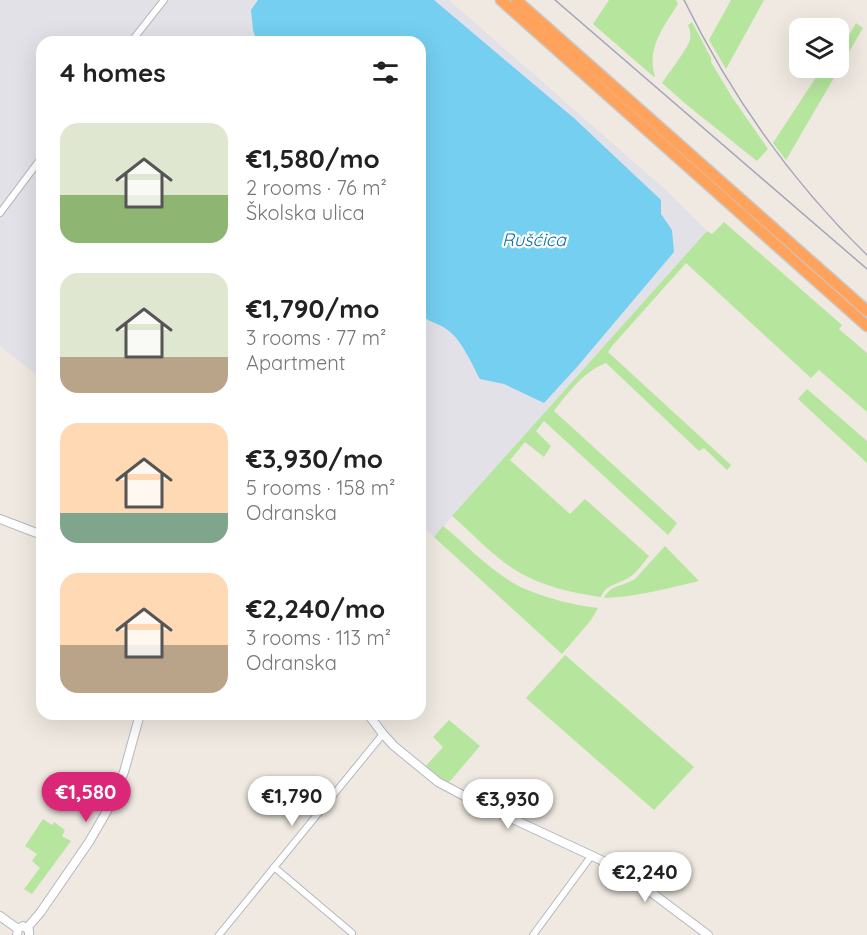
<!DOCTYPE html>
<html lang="en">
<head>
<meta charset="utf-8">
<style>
	body { margin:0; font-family:Quicksand,sans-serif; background:#f2f2f2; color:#222; height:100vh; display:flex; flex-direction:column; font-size:22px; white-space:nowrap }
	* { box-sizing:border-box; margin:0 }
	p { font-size:20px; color:#767676 }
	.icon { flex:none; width:33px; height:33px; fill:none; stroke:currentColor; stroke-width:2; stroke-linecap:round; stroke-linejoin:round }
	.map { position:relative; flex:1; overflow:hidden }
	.sheet { position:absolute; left:36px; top:36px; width:390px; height:684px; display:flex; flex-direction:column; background:#fff; border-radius:18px; box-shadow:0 6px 24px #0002 }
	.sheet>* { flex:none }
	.fabs { position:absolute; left:789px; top:18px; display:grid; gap:12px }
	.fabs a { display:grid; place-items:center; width:60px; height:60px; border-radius:12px; background:#fff; box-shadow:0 6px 24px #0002; font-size:30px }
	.price { position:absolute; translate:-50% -51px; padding:0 14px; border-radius:21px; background:#fff; color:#222; font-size:20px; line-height:39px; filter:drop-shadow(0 2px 3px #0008) }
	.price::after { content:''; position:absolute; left:50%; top:36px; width:18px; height:14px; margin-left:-9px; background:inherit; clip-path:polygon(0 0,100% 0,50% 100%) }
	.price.selected { background:#db2777; color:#fff }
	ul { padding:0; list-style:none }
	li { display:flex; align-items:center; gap:18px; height:150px; padding:0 24px }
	li span { display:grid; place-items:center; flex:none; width:168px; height:120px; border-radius:18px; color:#555 }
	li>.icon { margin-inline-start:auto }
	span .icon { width:72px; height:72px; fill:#fffc; stroke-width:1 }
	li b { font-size:26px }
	h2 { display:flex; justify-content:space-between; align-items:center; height:72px; padding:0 24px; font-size:26px }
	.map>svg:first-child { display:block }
	.industrial { fill:#e3e1e8 }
	.green { fill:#b6e59e }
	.water { fill:#75cff0 }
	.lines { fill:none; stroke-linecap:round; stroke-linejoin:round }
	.minor-casing { stroke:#b4b7c1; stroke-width:8 }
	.tertiary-casing { stroke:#b4b7c1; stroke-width:10 }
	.secondary-casing { stroke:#b4b7c1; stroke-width:10 }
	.motorway-casing { stroke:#c9c9c9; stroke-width:13 }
	.minor { stroke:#fff; stroke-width:6 }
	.tertiary { stroke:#fff; stroke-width:8 }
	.secondary { stroke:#fff; stroke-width:8 }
	.motorway { stroke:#ffa35c; stroke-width:10 }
	.rail { stroke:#a3a6b8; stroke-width:1.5 }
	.labels { text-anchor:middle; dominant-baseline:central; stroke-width:4.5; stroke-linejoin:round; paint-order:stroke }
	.water-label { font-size:18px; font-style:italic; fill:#0d6fa3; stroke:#fff }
</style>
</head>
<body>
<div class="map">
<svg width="867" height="935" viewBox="0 0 867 935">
	<rect width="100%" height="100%" fill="#efe9e1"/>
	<path class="industrial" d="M 0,0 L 449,0 L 666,190 L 707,231 L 434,537 L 420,525 L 420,42 L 42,42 L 42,379 L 0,346 Z"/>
	<path class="green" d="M 609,0 L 676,0 L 678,4 C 664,26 646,49 655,76 L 654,77 L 593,24 Z
		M 731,0 L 764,0 L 726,69 L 709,40 Z
		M 692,22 L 711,58 L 711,62 L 732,97 L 768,149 L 757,161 L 687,105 L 662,83 C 669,73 687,49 690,40 C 691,34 690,30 688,25 Z
		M 856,23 L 863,28 L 786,160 L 773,143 L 822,68 L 838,68 L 839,53 Z
		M 724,222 L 842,325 L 839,329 L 867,353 L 867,412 L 819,370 L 811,378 L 686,263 L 613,345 L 608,352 L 731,465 L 727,470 L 704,448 L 699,451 L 606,363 C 584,371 568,393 554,411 L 677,523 L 668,535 L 544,421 L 536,431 L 551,446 L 544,457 L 525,442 L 510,460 L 570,514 L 585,499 L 649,556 C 643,563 637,573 628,578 C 617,585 606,584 601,597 C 567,592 533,584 505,563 C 486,549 470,531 452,516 L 707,231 L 712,234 Z
		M 807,389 L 867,441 L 867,463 L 798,399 Z
		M 443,526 C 469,547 494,575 525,589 C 549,599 573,605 598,608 L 591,620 L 562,654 L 434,537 Z
		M 665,546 L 699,581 C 668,588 637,597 604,598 C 610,585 624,586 635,579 Z
		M 565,655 L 694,767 L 654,810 L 526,698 Z
		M 449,720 L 480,746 L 451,780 L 448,782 L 444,782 L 424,768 L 443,747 L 433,737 Z
		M 43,819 L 52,825 L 54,822 L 65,830 L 62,836 L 71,841 L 32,894 L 24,889 L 40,868 L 32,861 L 37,854 L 25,846 Z"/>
	<path class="water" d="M 258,0 L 434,0 L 575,119 L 661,200 L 661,214 L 672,230 L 674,252 L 577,367 L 544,403 L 504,384 L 480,379 C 471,363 462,339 445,328 C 437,323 428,321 420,315 L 420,42 L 257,42 L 253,30 L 251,10 Z"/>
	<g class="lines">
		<g class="minor-casing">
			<path id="minor" d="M 131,42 L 164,0
				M 0,213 L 42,157
				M 274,867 L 352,933
				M 219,935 L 383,734
				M 533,935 L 592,855"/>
		</g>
		<g class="tertiary-casing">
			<path id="tertiary" d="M 368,714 L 383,734 L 394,746 L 438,782 L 470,799 L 603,861 L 636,881 L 708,935
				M 0,916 L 18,929
				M 27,928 L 40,913 L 89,842 L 107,811 L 124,772 L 140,714
				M 17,935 L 18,929 L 23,926 L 29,930 L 29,935"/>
		</g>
		<g class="secondary-casing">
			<path id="secondary" d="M 0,519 L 42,535"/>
		</g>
		<g class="motorway-casing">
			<path id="motorway" d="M 501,0 L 867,326
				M 516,0 L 867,311"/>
		</g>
		<use href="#minor" class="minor"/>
		<use href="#tertiary" class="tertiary"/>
		<use href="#secondary" class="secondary"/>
		<use href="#motorway" class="motorway"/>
		<path class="rail" d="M 555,0 L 867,269
			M 684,0 C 731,96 791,181 867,255"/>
	</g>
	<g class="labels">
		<g class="water-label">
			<text x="534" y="239">Rušćica</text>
		</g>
	</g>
</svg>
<div class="fabs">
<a><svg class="icon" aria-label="layers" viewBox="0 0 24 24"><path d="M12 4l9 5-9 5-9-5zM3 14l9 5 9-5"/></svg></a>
</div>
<b class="price selected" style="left:86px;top:823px">€1,580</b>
<b class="price" style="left:292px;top:827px">€1,790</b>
<b class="price" style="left:508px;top:830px">€3,930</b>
<b class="price" style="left:645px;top:903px">€2,240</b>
<section class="sheet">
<h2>4 homes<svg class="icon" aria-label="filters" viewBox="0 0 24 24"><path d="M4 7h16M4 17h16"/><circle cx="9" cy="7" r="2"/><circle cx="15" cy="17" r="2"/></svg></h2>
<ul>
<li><span style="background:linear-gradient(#dfe7d0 60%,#8fb573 0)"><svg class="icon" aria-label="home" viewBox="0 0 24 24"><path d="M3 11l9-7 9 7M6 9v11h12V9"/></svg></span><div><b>€1,580/mo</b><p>2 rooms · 76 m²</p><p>Školska ulica</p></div></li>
<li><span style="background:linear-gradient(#dfe7d0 70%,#b9a48a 0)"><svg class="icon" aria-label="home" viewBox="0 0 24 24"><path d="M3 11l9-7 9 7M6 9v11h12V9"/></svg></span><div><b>€1,790/mo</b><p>3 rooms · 77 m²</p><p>Apartment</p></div></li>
<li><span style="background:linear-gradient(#ffd9b3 75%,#7fa58c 0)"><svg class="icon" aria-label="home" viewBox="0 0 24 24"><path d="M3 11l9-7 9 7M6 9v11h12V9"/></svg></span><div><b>€3,930/mo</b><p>5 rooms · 158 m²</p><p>Odranska</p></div></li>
<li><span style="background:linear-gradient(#ffd9b3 60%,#b9a48a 0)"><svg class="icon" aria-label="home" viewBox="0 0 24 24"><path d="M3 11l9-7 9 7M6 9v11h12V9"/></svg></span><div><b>€2,240/mo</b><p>3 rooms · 113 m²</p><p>Odranska</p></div></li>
</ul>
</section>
</div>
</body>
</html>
